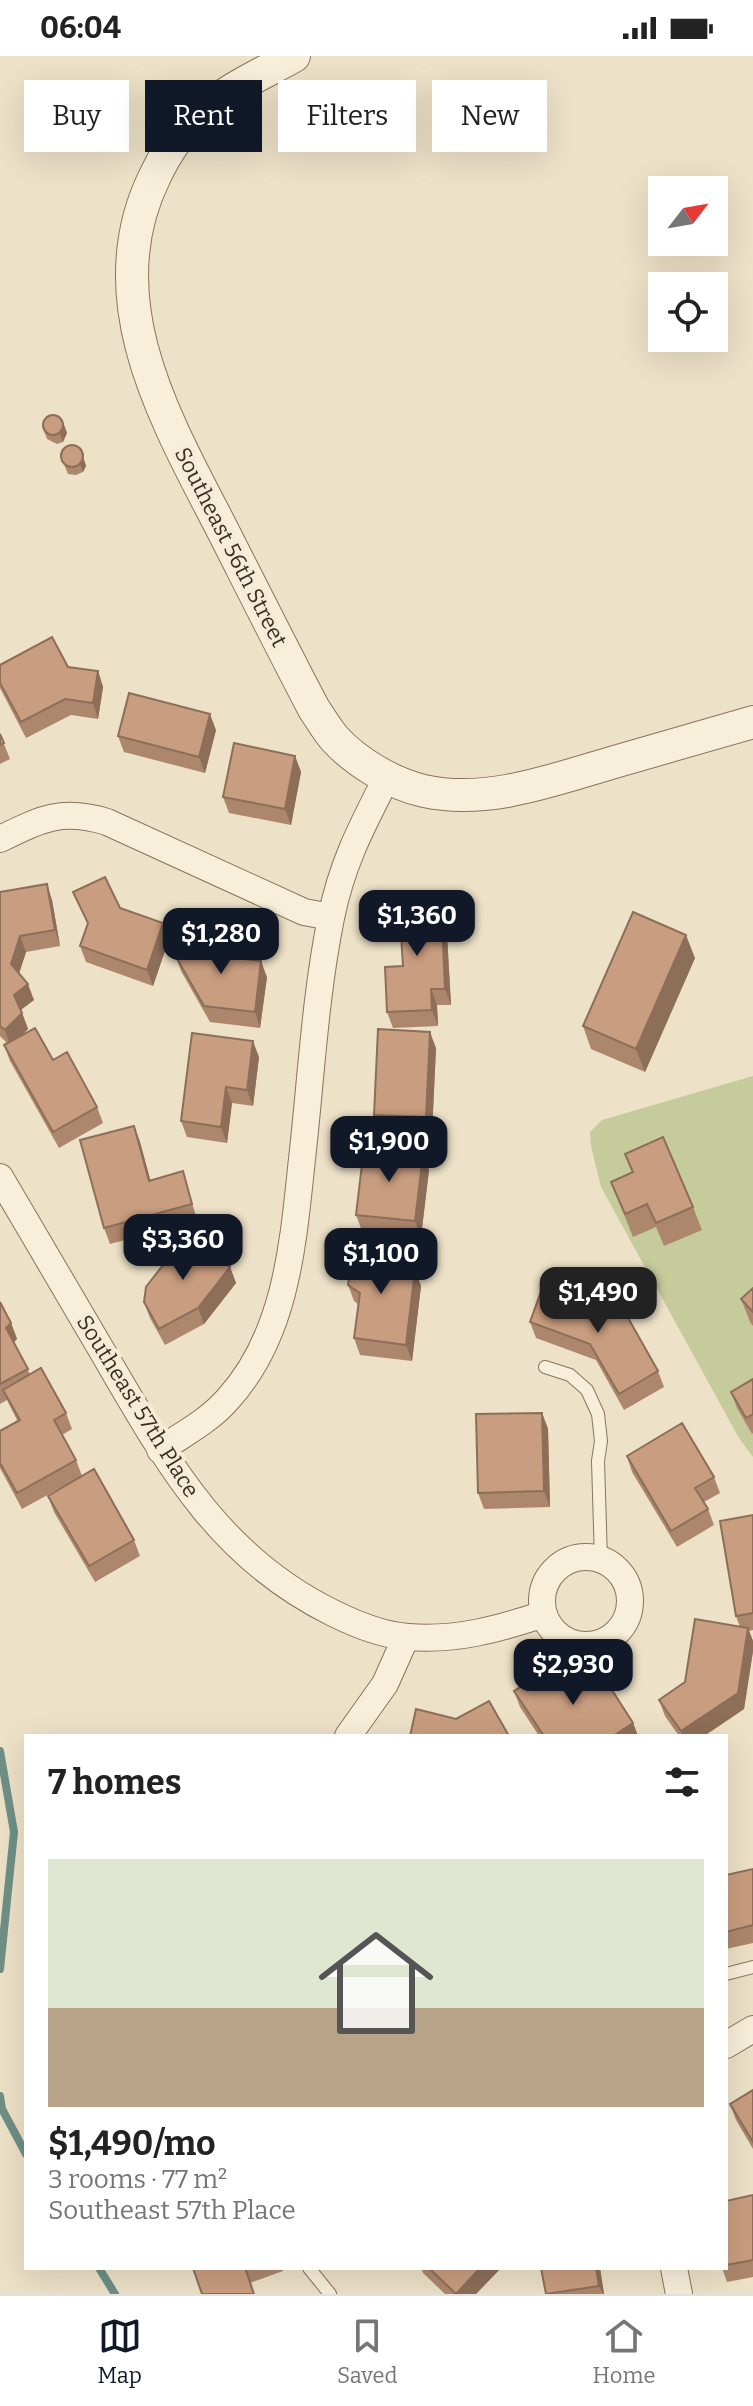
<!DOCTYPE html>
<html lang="en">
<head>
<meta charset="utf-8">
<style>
	body { margin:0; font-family:Bitter,serif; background:#f2f2f2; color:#222; height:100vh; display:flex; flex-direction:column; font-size:30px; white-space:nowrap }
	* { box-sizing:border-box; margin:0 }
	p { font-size:26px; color:#767676 }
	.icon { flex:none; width:44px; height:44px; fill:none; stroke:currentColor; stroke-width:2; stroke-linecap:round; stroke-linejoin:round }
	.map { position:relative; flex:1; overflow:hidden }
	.panel { position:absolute; left:24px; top:1678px; width:704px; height:536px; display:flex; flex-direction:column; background:#fff; border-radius:0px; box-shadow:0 8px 32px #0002 }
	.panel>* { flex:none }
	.banner { position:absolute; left:24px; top:24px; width:706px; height:72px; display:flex; gap:16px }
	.needle { width:52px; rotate:59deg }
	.fabs { position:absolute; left:648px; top:120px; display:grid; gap:16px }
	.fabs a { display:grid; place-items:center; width:80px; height:80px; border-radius:0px; background:#fff; box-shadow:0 8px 32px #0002; font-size:40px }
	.price { position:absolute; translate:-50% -68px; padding:0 18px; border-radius:16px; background:#111827; color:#fff; font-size:26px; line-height:52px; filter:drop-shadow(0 2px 4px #0008) }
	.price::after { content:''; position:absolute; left:50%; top:48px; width:24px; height:18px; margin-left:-12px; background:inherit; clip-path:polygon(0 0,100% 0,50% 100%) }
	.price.selected { background:#222; color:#fff }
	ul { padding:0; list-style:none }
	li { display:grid; align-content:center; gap:16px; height:424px; padding:0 24px }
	li span { display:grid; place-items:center; height:248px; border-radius:0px; color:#555 }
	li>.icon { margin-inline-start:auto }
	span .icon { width:144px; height:144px; fill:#fffc; stroke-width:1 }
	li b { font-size:34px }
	h2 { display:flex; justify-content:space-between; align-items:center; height:96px; padding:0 24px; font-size:34px }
	.chip { padding:0 28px; border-radius:0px; background:#fff; box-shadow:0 8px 32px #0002; font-size:28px; line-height:72px }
	.chip.selected { background:#111827; color:#fff }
	.status { display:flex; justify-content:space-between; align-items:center; height:56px; padding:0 40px; background:#fff; direction:ltr }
	.status svg { height:22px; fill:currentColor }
	.dock { display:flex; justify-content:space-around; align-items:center; height:112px; border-top:2px solid #e0e0e0; background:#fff; font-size:22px; color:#767676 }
	.dock a { display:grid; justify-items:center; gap:4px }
	.dock .selected { color:#111827 }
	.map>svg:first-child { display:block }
	.green { fill:#c6cb9b }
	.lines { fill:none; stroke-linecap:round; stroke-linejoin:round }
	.stream { stroke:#6f8f87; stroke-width:8 }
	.service-casing { stroke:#88745d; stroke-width:14 }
	.minor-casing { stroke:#88745d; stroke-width:28 }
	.tertiary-casing { stroke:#88745d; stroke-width:34 }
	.service { stroke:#f8efda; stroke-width:12 }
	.minor { stroke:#f8efda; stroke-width:26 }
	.tertiary { stroke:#f8efda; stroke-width:32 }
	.wall { fill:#ad876d }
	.shaded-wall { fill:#8d6e59 }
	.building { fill:#c99d7f; stroke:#8d6e59; stroke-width:2 }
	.labels { text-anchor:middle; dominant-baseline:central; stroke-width:8; stroke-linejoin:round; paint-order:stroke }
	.street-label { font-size:22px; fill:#392c20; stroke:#f5ecd7 }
</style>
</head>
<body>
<div class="status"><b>06:04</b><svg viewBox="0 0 49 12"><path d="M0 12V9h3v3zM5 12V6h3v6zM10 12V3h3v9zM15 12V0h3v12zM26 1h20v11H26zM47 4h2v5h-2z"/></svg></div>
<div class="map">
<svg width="753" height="2238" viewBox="0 0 753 2238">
	<rect width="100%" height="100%" fill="#ede1c7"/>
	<path class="green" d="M 753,1020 L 753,1401 L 739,1382 L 601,1131 L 591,1090 L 590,1076 L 602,1064 Z"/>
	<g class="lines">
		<path class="stream" d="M 0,1695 L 14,1776 L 0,1913
			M 0,2040 L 2,2053 L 26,2098
			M 99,2212 L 115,2238"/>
		<g class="service-casing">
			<path id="service" d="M 545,1311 L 570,1319 L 587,1334 L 598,1358 L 601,1385 L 598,1405 L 601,1504
				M 726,1918 L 753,1911
				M 309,2212 L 330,2238"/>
		</g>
		<g class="minor-casing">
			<path id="minor" d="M 0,783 C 41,763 62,752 107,766 L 304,856 L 331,861
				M 0,1121 C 33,1177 65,1232 98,1288 C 163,1398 213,1498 333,1557 C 357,1569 382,1579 408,1581 C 456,1585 499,1573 544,1558
				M 160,1394 C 183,1378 209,1365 228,1343 C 287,1278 293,1187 302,1103 C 311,1023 315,941 331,862 C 342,807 362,770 387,721
				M542 1545a44 44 0 1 1 88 0a44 44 0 1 1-88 0Z
				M 348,1680 L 385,1628 L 406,1581
				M 726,1989 L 753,1973
				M 674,2212 L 679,2238"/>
		</g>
		<g class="tertiary-casing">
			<path id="tertiary" d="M 294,0 C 262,18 223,35 196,61 C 179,77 165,99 155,120 C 95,241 164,361 220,469 C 251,530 282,592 314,653 C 321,663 327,674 335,683 C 357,707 393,728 424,735 C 486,749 553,724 611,707 C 658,693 706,680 753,666"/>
		</g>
		<use href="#service" class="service"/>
		<use href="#minor" class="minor"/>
		<use href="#tertiary" class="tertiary"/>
	</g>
	<path class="wall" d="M 64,369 L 67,377 L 63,386 L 57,388 L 47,383 L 44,375 Z
		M 80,391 L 86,410 L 83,416 L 76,419 L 68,418 L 60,399 Z
		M 0,609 L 68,611 L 98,615 L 103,631 L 98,663 L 71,659 L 26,682 L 0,632 Z
		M 216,674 L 205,717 L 124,696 L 118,680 Z
		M 0,678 L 10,703 L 0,708 Z
		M 295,700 L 301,716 L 291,769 L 229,757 L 223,741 Z
		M 0,836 L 52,844 L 60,890 L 26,896 L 19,917 L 34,944 L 21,954 L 28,973 L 21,980 L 53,1004 L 97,1051 L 103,1067 L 59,1092 L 10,1005 L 4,989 L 7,987 L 0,980 Z
		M 73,836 L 120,852 L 169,883 L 153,930 L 86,906 L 80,890 L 88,869 Z
		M 446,861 L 451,949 L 437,949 L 438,970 L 393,972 L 387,956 L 403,910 Z
		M 175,899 L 229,901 L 267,921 L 260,972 L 210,966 L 181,915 Z
		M 695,902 L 645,1016 L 591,993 L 583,970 Z
		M 436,992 L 432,1077 L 380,1075 L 374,1059 Z
		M 259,1001 L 253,1050 L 232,1047 L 227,1087 L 187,1081 L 181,1065 Z
		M 134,1070 L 140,1086 L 150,1124 L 183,1115 L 197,1164 L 110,1188 L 104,1172 Z
		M 423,1098 L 429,1114 L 421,1181 L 362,1175 L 356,1159 Z
		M 625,1098 L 693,1151 L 702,1174 L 664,1190 L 656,1171 L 633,1181 L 611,1126 L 632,1117 Z
		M 388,1192 L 394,1208 L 394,1211 L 415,1214 L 421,1230 L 412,1305 L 360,1299 L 354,1282 L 358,1248 L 354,1245 L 348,1229 Z
		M 230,1211 L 236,1227 L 204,1268 L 165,1289 L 150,1262 L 144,1246 Z
		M 753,1232 L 753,1270 L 750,1266 L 741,1243 Z
		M 0,1246 L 11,1267 L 17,1283 L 14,1286 L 30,1318 L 66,1357 L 72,1373 L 62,1379 L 76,1404 L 82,1420 L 22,1453 L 0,1412 L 0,1375 L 18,1366 L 7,1344 L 0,1348 Z
		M 627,1260 L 658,1315 L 664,1331 L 624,1354 L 596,1304 L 536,1282 L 530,1266 Z
		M 753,1323 L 753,1377 L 752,1378 L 737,1352 L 731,1336 Z
		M 542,1357 L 548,1373 L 550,1451 L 484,1453 L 478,1437 Z
		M 627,1400 L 714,1421 L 720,1437 L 704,1446 L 708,1453 L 714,1469 L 677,1491 L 632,1416 Z
		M 48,1440 L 134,1484 L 140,1500 L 95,1526 L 54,1456 Z
		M 753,1459 L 753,1574 L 749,1575 L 753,1585 L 753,1595 L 744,1653 L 704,1680 L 679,1680 L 665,1660 L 659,1644 L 685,1626 L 740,1571 L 736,1560 Z
		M 514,1635 L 569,1638 L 633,1667 L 638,1680 L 539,1680 L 520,1651 Z
		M 753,1813 L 753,1887 L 726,1893 L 726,1819 Z
		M 753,2034 L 753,2093 L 736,2064 L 730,2048 Z
		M 753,2139 L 753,2221 L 727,2226 L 722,2212 L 726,2212 L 726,2145 Z
		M 193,2212 L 282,2212 L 283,2215 L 250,2227 Z
		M 421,2212 L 498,2212 L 499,2214 L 476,2238 L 445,2238 L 423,2217 Z
		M 541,2212 L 600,2212 L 604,2238 L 546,2238 Z"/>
	<path class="shaded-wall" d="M 64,369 L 67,377 L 63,386 L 60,378 Z
		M 83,401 L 86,410 L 83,416 L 80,408 Z
		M 98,615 L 103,631 L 98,663 L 93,647 Z
		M 210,658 L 216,674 L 205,717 L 199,701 Z
		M 295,700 L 301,716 L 291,769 L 285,753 Z
		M 47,828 L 52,844 L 60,890 L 55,874 Z
		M 441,844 L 446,861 L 451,949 L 445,933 Z
		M 163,867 L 169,883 L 153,930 L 147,914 Z
		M 686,879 L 695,902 L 645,1016 L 636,993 Z
		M 20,880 L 26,896 L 17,924 L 11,908 Z
		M 261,905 L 267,921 L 260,972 L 255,956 Z
		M 28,928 L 34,944 L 19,955 L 14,939 Z
		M 431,933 L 437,949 L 438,970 L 432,954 Z
		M 22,957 L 28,973 L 10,990 L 5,974 Z
		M 430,976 L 436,992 L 432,1077 L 426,1061 Z
		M 253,985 L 259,1001 L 253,1050 L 247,1034 Z
		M 226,1031 L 232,1047 L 227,1087 L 221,1071 Z
		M 134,1070 L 140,1086 L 155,1141 L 149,1125 Z
		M 423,1098 L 429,1114 L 421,1181 L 415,1165 Z
		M 388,1192 L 394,1208 L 392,1226 L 386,1210 Z
		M 230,1211 L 236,1227 L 204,1268 L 198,1252 Z
		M 415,1214 L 421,1230 L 412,1305 L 406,1289 Z
		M 11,1267 L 17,1283 L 12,1288 L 6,1272 Z
		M 542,1357 L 548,1373 L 550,1451 L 544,1435 Z
		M 748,1572 L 753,1585 L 753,1595 L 744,1653 L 704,1680 L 683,1680 L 681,1675 Z
		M 633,1667 L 638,1680 L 613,1680 Z
		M 480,2212 L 498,2212 L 499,2214 L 476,2238 L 456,2238 Z
		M 596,2212 L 600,2212 L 604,2238 L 603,2238 L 599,2230 Z"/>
	<path class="building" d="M43 369a10 10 0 1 1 20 0a10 10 0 1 1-20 0Z
		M61 400a11 11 0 1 1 22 0a11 11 0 1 1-22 0Z
		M 52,581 L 68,611 L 98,615 L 93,647 L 65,643 L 21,666 L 0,627 L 0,609 Z
		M 129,637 L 210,658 L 199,701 L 118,680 Z
		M 0,678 L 4,687 L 0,689 Z
		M 234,687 L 295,700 L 285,753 L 223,741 Z
		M 105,821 L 120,852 L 163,867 L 147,914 L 80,890 L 88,867 L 73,836 Z
		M 47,828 L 55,874 L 20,880 L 11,908 L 28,928 L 14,939 L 22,957 L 5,974 L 0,970 L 0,836 Z
		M 441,844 L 445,933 L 431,933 L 432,954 L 387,956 L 385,911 L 403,910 L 399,846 Z
		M 633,856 L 686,879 L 636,993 L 583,970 Z
		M 215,876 L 229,901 L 261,905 L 255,956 L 204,950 L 175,899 Z
		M 35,972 L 53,1004 L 67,996 L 97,1051 L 53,1076 L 4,989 Z
		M 378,973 L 430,976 L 426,1061 L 374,1059 Z
		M 192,977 L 253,985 L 247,1034 L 226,1031 L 221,1071 L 181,1065 Z
		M 134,1070 L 149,1125 L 183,1115 L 192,1148 L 104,1172 L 80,1084 Z
		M 663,1081 L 693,1151 L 656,1167 L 647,1148 L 625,1158 L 611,1126 L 633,1116 L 625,1098 Z
		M 364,1091 L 423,1098 L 415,1165 L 356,1159 Z
		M 187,1178 L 230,1211 L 198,1252 L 159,1273 L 144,1246 L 146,1231 Z
		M 354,1188 L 388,1192 L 386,1210 L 415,1214 L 406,1289 L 354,1282 L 360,1237 L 348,1229 Z
		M 543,1230 L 627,1260 L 658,1315 L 619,1338 L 590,1288 L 530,1266 Z
		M 753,1232 L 753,1256 L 741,1243 Z
		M 0,1246 L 11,1267 L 6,1272 L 28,1313 L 0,1328 Z
		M 41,1312 L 66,1357 L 54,1364 L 76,1404 L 17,1437 L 0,1407 L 0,1375 L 20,1364 L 3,1334 Z
		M 753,1323 L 753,1358 L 746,1362 L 731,1336 Z
		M 542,1357 L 544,1435 L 478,1437 L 476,1358 Z
		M 682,1367 L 714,1421 L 695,1432 L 708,1453 L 671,1475 L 627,1400 Z
		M 94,1413 L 134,1484 L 89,1510 L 48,1440 Z
		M 753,1459 L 753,1557 L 736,1560 L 720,1465 Z
		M 695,1563 L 748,1572 L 738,1637 L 681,1675 L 659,1644 L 685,1626 Z
		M 551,1611 L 569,1638 L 601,1617 L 633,1667 L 613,1680 L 544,1680 L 514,1635 Z
		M 489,1645 L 509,1680 L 410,1680 L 416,1653 L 456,1663 Z
		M 753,1813 L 753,1869 L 726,1876 L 726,1819 Z
		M 753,2034 L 753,2086 L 730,2048 Z
		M 753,2139 L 753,2204 L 726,2209 L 726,2145 Z
		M 193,2212 L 245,2212 L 254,2238 L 202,2238 Z
		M 429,2212 L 480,2212 L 456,2238 Z
		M 541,2212 L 596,2212 L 599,2230 L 546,2238 Z"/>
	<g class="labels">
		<g class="street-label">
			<text transform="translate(231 491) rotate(63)">Southeast 56th Street</text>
			<text transform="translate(138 1350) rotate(58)">Southeast 57th Place</text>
		</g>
	</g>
</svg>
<div class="fabs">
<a><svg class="needle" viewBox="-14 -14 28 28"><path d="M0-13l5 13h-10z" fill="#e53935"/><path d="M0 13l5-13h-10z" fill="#767676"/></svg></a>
<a><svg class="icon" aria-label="locate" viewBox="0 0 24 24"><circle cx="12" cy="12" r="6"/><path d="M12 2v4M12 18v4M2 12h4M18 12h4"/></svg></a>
</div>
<b class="price" style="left:417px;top:902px">$1,360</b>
<b class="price" style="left:221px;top:920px">$1,280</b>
<b class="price" style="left:389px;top:1128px">$1,900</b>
<b class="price" style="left:183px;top:1226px">$3,360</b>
<b class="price" style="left:381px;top:1240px">$1,100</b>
<b class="price selected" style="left:598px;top:1279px">$1,490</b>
<b class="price" style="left:573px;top:1651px">$2,930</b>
<div class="banner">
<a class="chip">Buy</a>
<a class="chip selected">Rent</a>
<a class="chip">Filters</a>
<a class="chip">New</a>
</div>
<section class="panel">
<h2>7 homes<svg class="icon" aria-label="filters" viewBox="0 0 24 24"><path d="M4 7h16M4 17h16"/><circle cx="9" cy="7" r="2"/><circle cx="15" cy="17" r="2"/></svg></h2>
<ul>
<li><span style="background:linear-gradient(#dfe7d0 60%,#b9a48a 0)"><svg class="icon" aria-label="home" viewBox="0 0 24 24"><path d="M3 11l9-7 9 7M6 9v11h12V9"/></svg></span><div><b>$1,490/mo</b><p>3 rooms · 77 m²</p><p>Southeast 57th Place</p></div></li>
</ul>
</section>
</div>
<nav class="dock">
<a class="selected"><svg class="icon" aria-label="map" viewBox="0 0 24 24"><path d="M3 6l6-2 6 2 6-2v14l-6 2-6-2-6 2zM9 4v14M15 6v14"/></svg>Map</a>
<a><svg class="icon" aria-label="saved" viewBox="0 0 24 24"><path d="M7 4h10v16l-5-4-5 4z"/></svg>Saved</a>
<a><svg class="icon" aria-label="home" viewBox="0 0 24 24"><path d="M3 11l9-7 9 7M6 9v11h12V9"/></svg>Home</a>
</nav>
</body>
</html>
